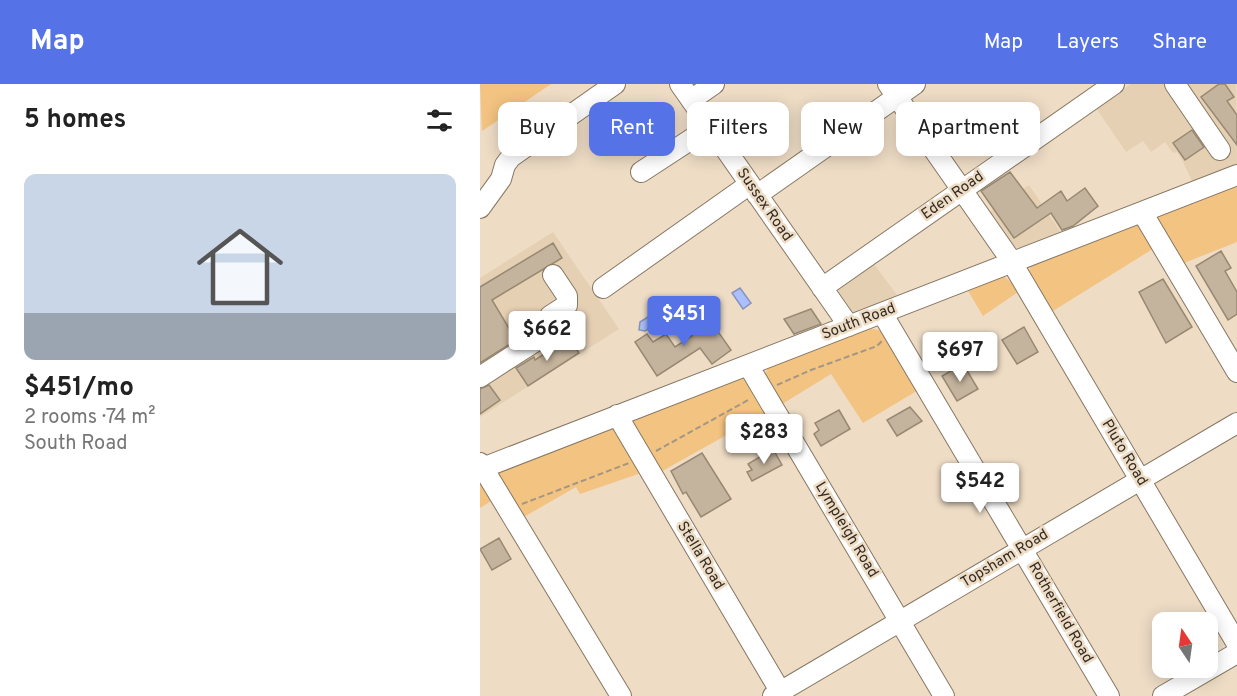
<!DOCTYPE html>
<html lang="en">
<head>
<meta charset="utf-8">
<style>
	body { margin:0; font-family:Overpass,sans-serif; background:#f6f6f6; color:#222; height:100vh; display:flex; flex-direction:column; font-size:22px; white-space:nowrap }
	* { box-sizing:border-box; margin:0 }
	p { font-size:20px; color:#767676 }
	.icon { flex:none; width:33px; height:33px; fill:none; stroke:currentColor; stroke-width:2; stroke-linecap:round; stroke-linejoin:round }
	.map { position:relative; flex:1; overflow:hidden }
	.side { display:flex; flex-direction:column; background:#fff; width:480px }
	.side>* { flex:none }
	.hud { position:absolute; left:18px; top:18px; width:570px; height:54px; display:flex; gap:12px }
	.needle { width:39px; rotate:347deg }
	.tools { position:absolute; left:672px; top:528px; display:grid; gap:12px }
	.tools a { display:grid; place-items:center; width:66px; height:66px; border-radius:12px; background:#fff; box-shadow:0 3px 15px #0003; font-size:30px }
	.price { position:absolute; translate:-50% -51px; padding:0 14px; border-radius:6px; background:#fff; color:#222; font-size:20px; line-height:39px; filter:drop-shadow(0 2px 3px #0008) }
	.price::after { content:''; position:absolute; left:50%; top:36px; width:18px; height:14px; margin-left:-9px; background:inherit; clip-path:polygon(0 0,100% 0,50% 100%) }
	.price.on { background:#5572e7; color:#fff }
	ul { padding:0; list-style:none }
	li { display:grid; align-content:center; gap:12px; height:318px; padding:0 24px }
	li span { display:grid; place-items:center; height:186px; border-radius:12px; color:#555 }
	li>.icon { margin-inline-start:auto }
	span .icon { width:108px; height:108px; fill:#fffc; stroke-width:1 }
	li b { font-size:26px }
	h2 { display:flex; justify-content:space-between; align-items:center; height:72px; padding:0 24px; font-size:26px }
	.pill { padding:0 21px; border-radius:12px; background:#fff; box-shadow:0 3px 15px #0003; font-size:21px; line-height:54px }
	.pill.on { background:#5572e7; color:#fff }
	header { display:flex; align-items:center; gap:36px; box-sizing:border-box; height:84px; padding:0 30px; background:#5572e7; color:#fff }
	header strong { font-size:28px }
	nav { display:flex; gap:33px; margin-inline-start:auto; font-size:21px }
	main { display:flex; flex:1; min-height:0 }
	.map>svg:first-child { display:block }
	.built { fill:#e5d0b3 }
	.green { fill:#f3c381 }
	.water { fill:#abbffc; stroke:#8793bb; stroke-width:1.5 }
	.building { fill:#c4b39d; stroke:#988872; stroke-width:1.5 }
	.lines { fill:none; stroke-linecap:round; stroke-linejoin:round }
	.minor-casing { stroke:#877863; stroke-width:22 }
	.path { stroke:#a39685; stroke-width:2; stroke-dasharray:6 3; stroke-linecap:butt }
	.minor { stroke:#fff; stroke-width:20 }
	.labels { text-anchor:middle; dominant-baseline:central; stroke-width:5; stroke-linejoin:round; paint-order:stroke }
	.street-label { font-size:15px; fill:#332c24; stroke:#eedcc5 }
</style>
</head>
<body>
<header>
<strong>Map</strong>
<nav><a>Map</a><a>Layers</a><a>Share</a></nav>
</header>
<main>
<section class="side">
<h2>5 homes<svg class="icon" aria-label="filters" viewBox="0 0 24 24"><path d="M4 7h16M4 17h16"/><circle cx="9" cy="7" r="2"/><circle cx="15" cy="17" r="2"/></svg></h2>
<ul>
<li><span style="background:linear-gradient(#c9d6e8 75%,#9aa5b1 0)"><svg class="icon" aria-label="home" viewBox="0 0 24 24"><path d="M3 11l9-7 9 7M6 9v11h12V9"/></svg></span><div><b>$451/mo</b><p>2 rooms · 74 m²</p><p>South Road</p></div></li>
</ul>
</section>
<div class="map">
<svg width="757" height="612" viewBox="0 0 757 612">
	<rect width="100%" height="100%" fill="#eedcc5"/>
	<path class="built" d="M 651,0 L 684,0 L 688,6 L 695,0 L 756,0 L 757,82 L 713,99 L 701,74 L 697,68 L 693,69 L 685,58 L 671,68 L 663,57 L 646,68 L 616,24 Z
		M 549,101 L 582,150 L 543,165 L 531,162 L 509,128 Z
		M 73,148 L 139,245 L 0,333 L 0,194 Z
		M 393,179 L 420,215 L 380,229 L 373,228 L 357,205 Z"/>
	<path class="green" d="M 0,0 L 71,0 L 2,47 Z
		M 757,99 L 757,158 L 699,181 L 675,139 L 675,131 Z
		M 658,139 L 676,163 L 568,230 L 547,193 L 551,182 Z
		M 522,191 L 541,206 L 503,232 L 487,205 Z
		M 389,244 L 402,247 L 440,305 L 383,339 L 351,290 L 299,322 L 284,292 L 288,284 Z
		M 262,293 L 286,329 L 177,390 L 152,335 Z
		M 133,343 L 164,388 L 100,410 L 96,403 L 42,434 L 17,388 Z
		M 0,394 L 16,414 L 0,424 Z"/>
	<path class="water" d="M 260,204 L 271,219 L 263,225 L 252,209 Z
		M 171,231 L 178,233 L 177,239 L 165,247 L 159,246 L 160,238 Z"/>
	<path class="building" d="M 739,0 L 745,0 L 754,13 L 747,17 L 757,31 L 757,61 L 721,13 Z
		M 712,46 L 724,63 L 705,76 L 693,59 Z
		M 530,88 L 557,124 L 581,107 L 587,117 L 605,104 L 618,122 L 593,142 L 582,146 L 571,129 L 534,154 L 501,107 Z
		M 73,159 L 82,174 L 12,216 L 36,256 L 0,279 L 0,203 Z
		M 741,167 L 751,184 L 745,187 L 757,208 L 757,230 L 748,236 L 716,182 Z
		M 683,195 L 712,243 L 686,259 L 659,208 Z
		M 331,225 L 341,240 L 314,250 L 304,235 Z
		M 227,232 L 251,266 L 232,280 L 220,264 L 177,292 L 155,258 L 167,250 L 173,258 L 186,250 L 195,263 L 212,252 L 208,246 Z
		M 544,243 L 558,268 L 537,280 L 522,256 Z
		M 89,254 L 99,269 L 48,302 L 36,284 L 54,273 L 55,276 Z
		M 483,280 L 498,305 L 477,317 L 462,292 Z
		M 9,301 L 20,316 L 0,330 L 0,305 Z
		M 430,323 L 442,337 L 417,352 L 407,336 Z
		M 359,326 L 370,345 L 341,362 L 334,350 L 339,346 L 335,339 Z
		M 293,365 L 302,381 L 272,397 L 267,388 L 272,386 L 268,380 Z
		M 222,369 L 251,415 L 221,433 L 206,408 L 203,410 L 191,387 Z
		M 19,454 L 31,475 L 12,486 L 0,465 Z"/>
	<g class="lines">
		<g class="minor-casing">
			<path id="minor" d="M 200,0 L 369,242
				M 408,0 L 528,172 L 757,560
				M 695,0 L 740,66
				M 211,16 L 234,0
				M 161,88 L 230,43
				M 277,111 L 435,0
				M 0,124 L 21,95 L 25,81 L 31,73 L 135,0
				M 662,128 L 757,288
				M 123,204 L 270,100
				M 342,204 L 634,0
				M 402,229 L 629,612
				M 268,281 L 464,612
				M 0,293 L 59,255 L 70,232 L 87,221 L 87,212 L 73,191
				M 137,331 L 303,612
				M 0,379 L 141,612
				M 0,385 L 757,91
				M 293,612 L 757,339
				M 683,612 L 757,569"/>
		</g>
		<path class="path" d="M 297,301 L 331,286 L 397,262 L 402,257
			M 176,367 L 270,315
			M 42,420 L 149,379"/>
		<use href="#minor" class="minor"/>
	</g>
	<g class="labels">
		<g class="street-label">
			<text transform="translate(473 112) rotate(-35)">Eden Road</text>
			<text transform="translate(284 121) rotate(55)">Sussex Road</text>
			<text transform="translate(379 238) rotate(-21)">South Road</text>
			<text transform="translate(644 369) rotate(59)">Pluto Road</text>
			<text transform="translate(366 446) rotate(59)">Lympleigh Road</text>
			<text transform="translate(220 472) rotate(59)">Stella Road</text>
			<text transform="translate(525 475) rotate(-31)">Topsham Road</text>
			<text transform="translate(580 529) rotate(60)">Rotherfield Road</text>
		</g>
	</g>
</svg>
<div class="tools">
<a><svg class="needle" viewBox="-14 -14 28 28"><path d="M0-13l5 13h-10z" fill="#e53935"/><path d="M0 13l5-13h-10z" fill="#767676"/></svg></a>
</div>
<b class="price on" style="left:204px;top:263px">$451</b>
<b class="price" style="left:67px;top:278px">$662</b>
<b class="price" style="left:480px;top:299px">$697</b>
<b class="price" style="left:284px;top:381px">$283</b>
<b class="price" style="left:500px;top:430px">$542</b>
<div class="hud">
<a class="pill">Buy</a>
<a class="pill on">Rent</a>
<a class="pill">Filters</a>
<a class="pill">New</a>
<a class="pill">Apartment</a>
</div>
</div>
</main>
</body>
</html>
